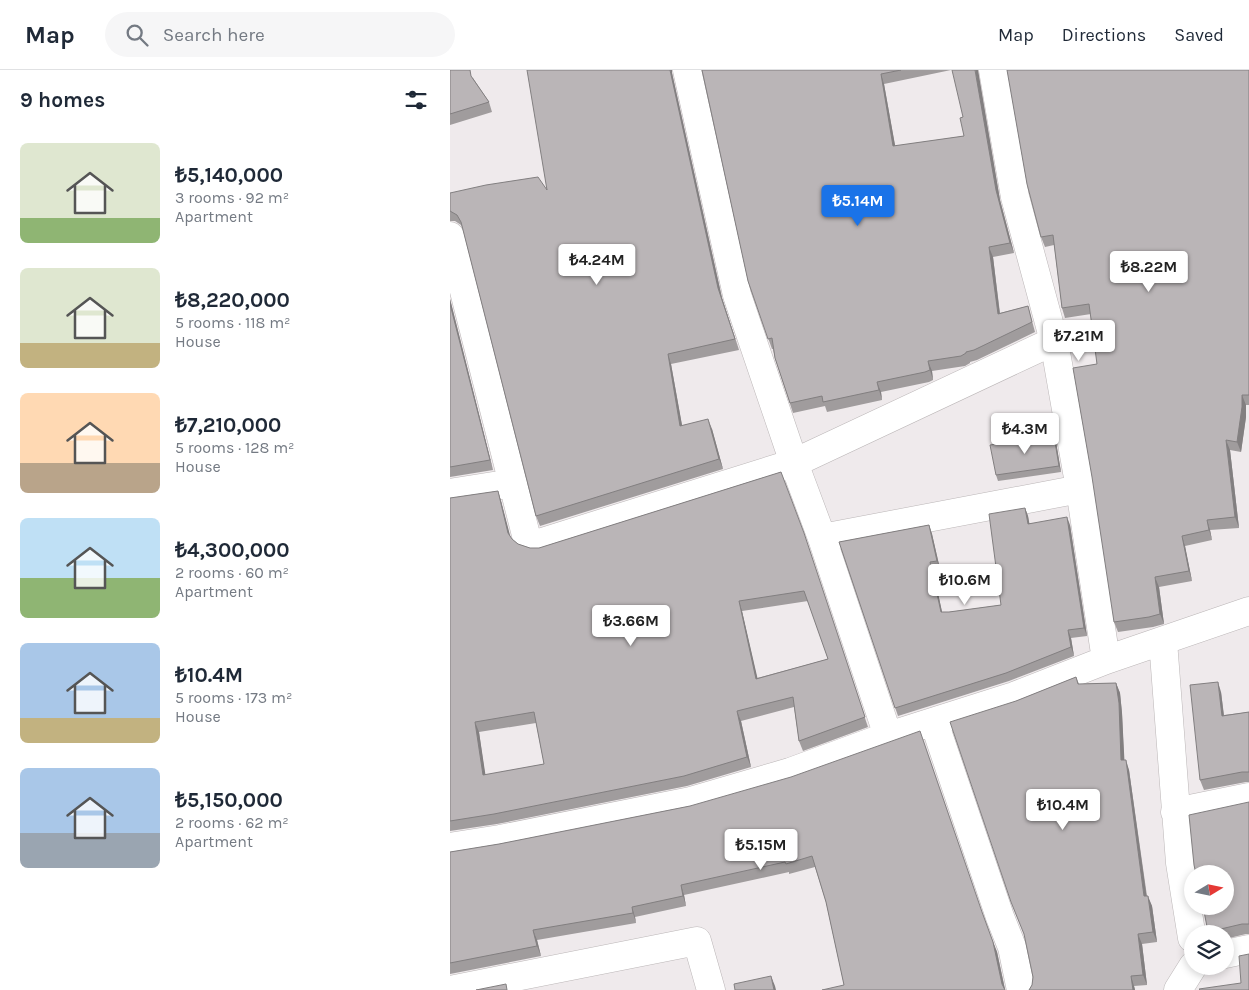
<!DOCTYPE html>
<html lang="en">
<head>
<meta charset="utf-8">
<style>
	body { margin:0; font-family:Karla,sans-serif; background:#f6f6f7; color:#1f2937; height:100vh; display:flex; flex-direction:column; font-size:19px; white-space:nowrap }
	* { box-sizing:border-box; margin:0 }
	p { font-size:16px; color:#747a83 }
	.icon { flex:none; width:28px; height:28px; fill:none; stroke:currentColor; stroke-width:2; stroke-linecap:round; stroke-linejoin:round }
	.map { position:relative; flex:1; overflow:hidden }
	.side { display:flex; flex-direction:column; background:#fff; width:450px }
	.side>* { flex:none }
	.needle { width:32px; rotate:80deg }
	.controls { position:absolute; left:734px; top:795px; display:grid; gap:10px }
	.controls a { display:grid; place-items:center; width:50px; height:50px; border-radius:50%; background:#fff; box-shadow:0 2px 8px #0003; font-size:25px }
	.price { position:absolute; translate:-50% -42px; padding:0 11px; border-radius:5px; background:#fff; color:#222; font-size:16px; line-height:32px; filter:drop-shadow(0 1px 2px #0008) }
	.price::after { content:''; position:absolute; left:50%; top:30px; width:15px; height:11px; margin-left:-8px; background:inherit; clip-path:polygon(0 0,100% 0,50% 100%) }
	.price.on { background:#1a73e8; color:#fff }
	ul { padding:0; list-style:none }
	li { display:flex; align-items:center; gap:15px; height:125px; padding:0 20px }
	li span { display:grid; place-items:center; flex:none; width:140px; height:100px; border-radius:8px; color:#555 }
	li>.icon { margin-inline-start:auto }
	span .icon { width:60px; height:60px; fill:#fffc; stroke-width:1 }
	li b { font-size:21px }
	h2 { display:flex; justify-content:space-between; align-items:center; height:60px; padding:0 20px; font-size:21px }
	header { display:flex; align-items:center; gap:30px; box-sizing:border-box; height:70px; padding:0 25px; background:#fff; border-bottom:1px solid #e0e1e3 }
	header strong { font-size:24px }
	nav { display:flex; gap:28px; margin-inline-start:auto; font-size:18px }
	.search { width:350px; height:45px; background:#f6f6f7; display:flex; align-items:center; gap:12px; box-sizing:border-box; padding:0 18px; border-radius:28px; color:#747a83; font-size:19px }
	main { display:flex; flex:1; min-height:0 }
	.map>svg:first-child { display:block }
	.lines { fill:none; stroke-linecap:round; stroke-linejoin:round }
	.minor-casing { stroke:#bbb6b7; stroke-width:29 }
	.minor { stroke:#fff; stroke-width:28 }
	.wall { fill:#a09c9d; fill-rule:evenodd }
	.shaded-wall { fill:#827f80 }
	.building { fill:#bab5b7; stroke:#827f80; fill-rule:evenodd }
</style>
</head>
<body>
<header>
<strong>Map</strong>
<div class="search"><svg class="icon" aria-label="search" viewBox="0 0 24 24"><circle cx="10" cy="10" r="6"/><path d="M15 15l6 6"/></svg>Search here</div>
<nav><a>Map</a><a>Directions</a><a>Saved</a></nav>
</header>
<main>
<section class="side">
<h2>9 homes<svg class="icon" aria-label="filters" viewBox="0 0 24 24"><path d="M4 7h16M4 17h16"/><circle cx="9" cy="7" r="2"/><circle cx="15" cy="17" r="2"/></svg></h2>
<ul>
<li><span style="background:linear-gradient(#dfe7d0 75%,#8fb573 0)"><svg class="icon" aria-label="home" viewBox="0 0 24 24"><path d="M3 11l9-7 9 7M6 9v11h12V9"/></svg></span><div><b>₺5,140,000</b><p>3 rooms · 92 m²</p><p>Apartment</p></div></li>
<li><span style="background:linear-gradient(#dfe7d0 75%,#c2b280 0)"><svg class="icon" aria-label="home" viewBox="0 0 24 24"><path d="M3 11l9-7 9 7M6 9v11h12V9"/></svg></span><div><b>₺8,220,000</b><p>5 rooms · 118 m²</p><p>House</p></div></li>
<li><span style="background:linear-gradient(#ffd9b3 70%,#b9a48a 0)"><svg class="icon" aria-label="home" viewBox="0 0 24 24"><path d="M3 11l9-7 9 7M6 9v11h12V9"/></svg></span><div><b>₺7,210,000</b><p>5 rooms · 128 m²</p><p>House</p></div></li>
<li><span style="background:linear-gradient(#bfe0f5 60%,#8fb573 0)"><svg class="icon" aria-label="home" viewBox="0 0 24 24"><path d="M3 11l9-7 9 7M6 9v11h12V9"/></svg></span><div><b>₺4,300,000</b><p>2 rooms · 60 m²</p><p>Apartment</p></div></li>
<li><span style="background:linear-gradient(#a9c7e8 75%,#c2b280 0)"><svg class="icon" aria-label="home" viewBox="0 0 24 24"><path d="M3 11l9-7 9 7M6 9v11h12V9"/></svg></span><div><b>₺10.4M</b><p>5 rooms · 173 m²</p><p>House</p></div></li>
<li><span style="background:linear-gradient(#a9c7e8 65%,#9aa5b1 0)"><svg class="icon" aria-label="home" viewBox="0 0 24 24"><path d="M3 11l9-7 9 7M6 9v11h12V9"/></svg></span><div><b>₺5,150,000</b><p>2 rooms · 62 m²</p><p>Apartment</p></div></li>
</ul>
</section>
<div class="map">
<svg width="799" height="920" viewBox="0 0 799 920">
	<rect width="100%" height="100%" fill="#efeaec"/>
	<g class="lines">
		<g class="minor-casing">
			<path id="minor" d="M 237,0 L 287,225 L 344,393 L 372,468 L 438,666
				M 543,0 L 565,127 L 604,271 L 630,419 L 656,590
				M 0,166 L 77,469 L 89,473 L 344,393 L 604,271
				M 0,423 L 63,413
				M 372,468 L 630,419
				M 713,571 L 730,793 L 742,868
				M 484,652 L 550,847 L 562,877 L 571,920
				M 725,742 L 799,727
				M 0,777 L 50,769 L 241,731 L 340,702 L 438,666 L 564,626 L 656,590 L 799,541
				M 775,884 L 799,879
				M 0,920 L 247,871 L 261,920
				M 728,920 L 743,896"/>
		</g>
		<use href="#minor" class="minor"/>
	</g>
	<path class="wall" d="M 0,0 L 23,8 L 39,32 L 42,42 L 0,55 Z
		M 252,0 L 501,0 L 434,14 L 445,76 L 514,66 L 513,47 L 528,2 L 550,130 L 564,183 L 543,187 L 550,243 L 578,236 L 585,262 L 527,290 L 520,292 L 520,293 L 515,296 L 482,301 L 483,310 L 479,312 L 431,322 L 432,330 L 377,342 L 375,336 L 343,343 L 325,288 L 323,279 L 322,279 L 298,211 Z
		M 799,0 L 799,335 L 796,335 L 796,347 L 791,382 L 780,380 L 789,458 L 760,460 L 762,470 L 735,476 L 742,511 L 709,517 L 714,554 L 703,557 L 668,562 L 664,552 L 647,294 L 641,244 L 615,248 L 612,238 L 604,175 L 595,177 L 591,167 Z
		M 222,3 L 272,228 L 289,280 L 221,294 L 232,356 L 262,359 L 273,399 L 90,456 L 86,446 L 13,159 L 11,155 L 5,151 L 0,151 L 0,123 L 97,120 Z
		M 0,229 L 43,400 L 0,407 Z
		M 606,372 L 611,402 L 548,411 L 546,405 Z
		M 331,402 L 418,657 L 353,681 L 349,671 L 344,637 L 291,651 L 301,697 L 237,716 L 47,754 L 0,761 L 0,428 L 48,421 L 51,431 L 60,467 L 62,469 L 68,474 L 80,478 L 89,478 ZM 358,531 L 378,589 L 307,608 L 292,541 ZM 86,653 L 94,694 L 35,705 L 29,662 Z
		M 575,438 L 578,446 L 579,453 L 620,455 L 637,566 L 621,568 L 624,586 L 559,611 L 448,646 L 389,472 L 479,455 L 482,464 L 490,499 L 483,500 L 492,542 L 499,542 L 551,535 Z
		M 626,607 L 629,614 L 666,613 L 670,623 L 672,643 L 674,690 L 679,700 L 697,826 L 702,836 L 707,872 L 692,874 L 697,915 L 684,916 L 685,920 L 579,920 L 582,915 L 583,907 L 566,631 Z
		M 771,622 L 774,645 L 799,642 L 799,712 L 796,712 L 754,720 L 750,710 Z
		M 799,732 L 799,864 L 796,864 L 775,869 L 775,864 L 759,864 L 758,862 Z
		M 240,736 L 533,846 L 547,882 L 555,919 L 394,915 L 376,832 L 365,797 L 339,804 L 339,802 L 234,825 L 236,836 L 185,847 L 186,853 L 87,870 L 91,886 L 0,904 L 0,782 L 49,774 Z"/>
	<path class="shaded-wall" d="M 220,0 L 222,0 L 222,3 L 272,228 L 289,280 L 268,218 Z
		M 525,0 L 528,0 L 550,130 L 564,183 L 560,173 L 546,120 Z
		M 431,4 L 434,14 L 447,86 L 443,76 Z
		M 539,177 L 543,187 L 551,254 L 548,244 Z
		M 0,229 L 43,400 L 40,390 L 0,234 Z
		M 218,284 L 221,294 L 234,366 L 230,356 Z
		M 478,291 L 482,301 L 483,310 L 480,300 Z
		M 427,312 L 431,322 L 432,330 L 429,320 Z
		M 792,325 L 796,335 L 796,347 L 791,382 L 787,372 Z
		M 258,349 L 262,359 L 273,399 L 269,389 Z
		M 604,366 L 606,372 L 611,402 L 609,396 Z
		M 776,370 L 780,380 L 789,458 L 785,447 Z
		M 48,421 L 51,431 L 62,473 L 58,463 Z
		M 575,438 L 578,446 L 581,462 L 578,454 Z
		M 617,447 L 620,455 L 637,566 L 634,558 Z
		M 757,450 L 760,460 L 762,470 L 759,460 Z
		M 479,455 L 482,464 L 490,499 L 487,491 Z
		M 732,466 L 735,476 L 742,511 L 739,501 Z
		M 480,492 L 483,500 L 494,551 L 491,542 Z
		M 705,507 L 709,517 L 714,554 L 710,544 Z
		M 289,531 L 292,541 L 310,619 L 306,609 Z
		M 618,560 L 621,568 L 624,586 L 621,577 Z
		M 768,612 L 771,622 L 775,656 L 772,646 Z
		M 666,613 L 670,623 L 672,643 L 675,701 L 671,690 Z
		M 287,641 L 291,651 L 301,697 L 297,687 Z
		M 25,652 L 29,662 L 37,715 L 33,705 Z
		M 676,690 L 679,700 L 698,837 L 694,826 Z
		M 231,815 L 234,825 L 236,836 L 233,826 Z
		M 698,826 L 702,836 L 707,872 L 703,862 Z
		M 182,837 L 185,847 L 186,853 L 183,843 Z
		M 83,860 L 87,870 L 91,886 L 87,876 Z
		M 688,864 L 692,874 L 697,915 L 693,905 Z
		M 543,872 L 547,882 L 555,920 L 552,914 Z
		M 321,906 L 325,916 L 326,920 L 324,920 Z
		M 681,906 L 684,916 L 685,920 L 683,920 Z"/>
	<path class="building" d="M 0,0 L 20,0 L 21,6 L 39,32 L 0,44 Z
		M 77,0 L 220,0 L 268,218 L 285,269 L 218,284 L 230,356 L 258,349 L 269,389 L 86,446 L 11,152 L 7,145 L 0,141 L 0,123 L 36,115 L 88,107 L 97,120 Z
		M 252,0 L 451,0 L 431,4 L 443,76 L 514,66 L 510,48 L 513,47 L 502,0 L 525,0 L 546,120 L 560,173 L 539,177 L 548,244 L 578,236 L 582,252 L 524,280 L 516,282 L 516,283 L 511,286 L 478,291 L 480,300 L 475,302 L 427,312 L 429,320 L 373,332 L 372,326 L 340,333 L 325,288 L 322,268 L 318,269 L 298,211 Z
		M 557,0 L 799,0 L 799,325 L 792,325 L 792,337 L 787,372 L 776,370 L 785,447 L 757,450 L 759,460 L 732,466 L 739,501 L 705,507 L 710,544 L 699,547 L 664,552 L 642,407 L 623,298 L 647,294 L 639,234 L 612,238 L 603,165 L 591,167 L 577,114 Z
		M 0,234 L 40,390 L 0,397 Z
		M 604,366 L 609,396 L 546,405 L 540,375 Z
		M 331,402 L 354,463 L 415,647 L 349,671 L 343,627 L 287,641 L 297,687 L 234,706 L 44,744 L 0,751 L 0,428 L 48,421 L 58,463 L 62,469 L 68,474 L 80,478 L 89,478 ZM 354,521 L 378,589 L 306,609 L 289,531 ZM 84,642 L 94,694 L 33,705 L 25,652 Z
		M 575,438 L 578,454 L 617,447 L 634,558 L 618,560 L 621,577 L 556,603 L 445,638 L 389,472 L 479,455 L 487,491 L 480,492 L 491,542 L 499,542 L 551,535 L 539,444 Z
		M 626,607 L 628,614 L 666,613 L 669,633 L 671,690 L 676,690 L 694,826 L 698,826 L 703,862 L 688,864 L 693,905 L 681,906 L 683,920 L 579,920 L 582,915 L 583,907 L 574,864 L 561,832 L 500,652 L 566,631 Z
		M 768,612 L 772,646 L 799,642 L 799,702 L 792,702 L 750,710 L 740,615 Z
		M 470,661 L 532,842 L 543,872 L 552,914 L 555,920 L 372,920 L 394,915 L 376,832 L 362,786 L 336,794 L 335,792 L 231,815 L 233,826 L 182,837 L 183,843 L 83,860 L 87,876 L 0,893 L 0,782 L 49,774 L 240,736 L 341,707 Z
		M 799,732 L 799,854 L 792,854 L 758,862 L 753,836 L 775,836 L 775,804 L 746,804 L 744,795 L 739,745 Z
		M 799,884 L 799,920 L 750,920 L 749,919 L 791,913 L 789,886 Z
		M 321,906 L 324,920 L 285,920 L 284,914 Z
		M 56,914 L 57,920 L 26,920 Z"/>
</svg>
<div class="controls">
<a><svg class="needle" viewBox="-14 -14 28 28"><path d="M0-13l5 13h-10z" fill="#e53935"/><path d="M0 13l5-13h-10z" fill="#747a83"/></svg></a>
<a><svg class="icon" aria-label="layers" viewBox="0 0 24 24"><path d="M12 4l9 5-9 5-9-5zM3 14l9 5 9-5"/></svg></a>
</div>
<b class="price on" style="left:408px;top:157px">₺5.14M</b>
<b class="price" style="left:147px;top:216px">₺4.24M</b>
<b class="price" style="left:699px;top:223px">₺8.22M</b>
<b class="price" style="left:629px;top:292px">₺7.21M</b>
<b class="price" style="left:575px;top:385px">₺4.3M</b>
<b class="price" style="left:515px;top:536px">₺10.6M</b>
<b class="price" style="left:181px;top:577px">₺3.66M</b>
<b class="price" style="left:613px;top:761px">₺10.4M</b>
<b class="price" style="left:311px;top:801px">₺5.15M</b>
</div>
</main>
</body>
</html>
